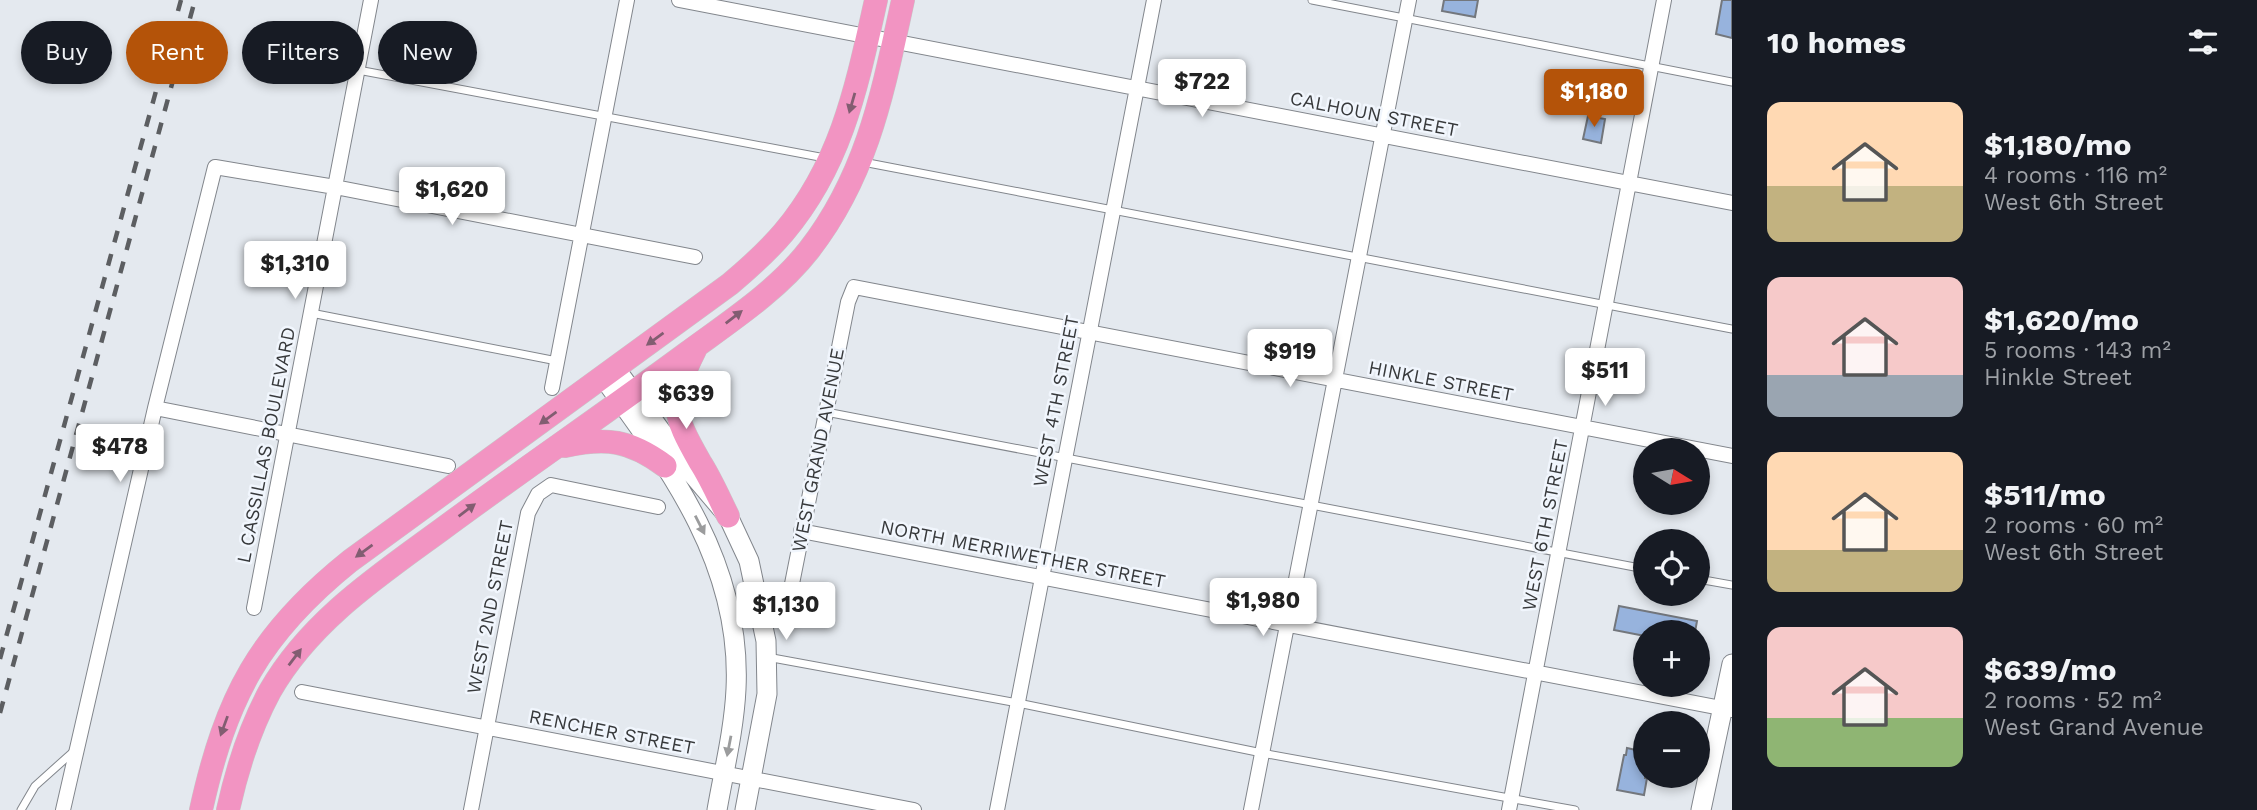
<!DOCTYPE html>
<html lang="en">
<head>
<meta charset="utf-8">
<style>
	body { margin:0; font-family:"Work Sans",sans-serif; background:#20242c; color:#f1f3f6; height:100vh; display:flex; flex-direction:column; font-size:26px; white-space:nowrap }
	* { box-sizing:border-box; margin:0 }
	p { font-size:23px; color:#9ea1a6 }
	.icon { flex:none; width:38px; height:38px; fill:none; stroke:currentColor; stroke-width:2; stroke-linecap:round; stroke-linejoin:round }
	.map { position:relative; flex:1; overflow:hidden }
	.side { display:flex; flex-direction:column; background:#171b24; width:525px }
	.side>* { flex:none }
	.banner { position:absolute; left:21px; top:21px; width:665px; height:63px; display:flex; gap:14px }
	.needle { width:46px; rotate:101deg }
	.fabs { position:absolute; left:1633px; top:438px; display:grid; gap:14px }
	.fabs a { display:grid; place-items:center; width:77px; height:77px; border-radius:50%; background:#171b24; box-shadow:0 4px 10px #0003; font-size:35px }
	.price { position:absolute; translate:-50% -60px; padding:0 16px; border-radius:7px; background:#fff; color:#222; font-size:23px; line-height:46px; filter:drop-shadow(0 2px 4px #0008) }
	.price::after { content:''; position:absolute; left:50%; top:42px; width:21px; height:16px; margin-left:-10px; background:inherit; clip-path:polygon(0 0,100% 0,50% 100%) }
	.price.current { background:#b45309; color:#fff }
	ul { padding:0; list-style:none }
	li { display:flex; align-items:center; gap:21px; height:175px; padding:0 35px }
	li span { display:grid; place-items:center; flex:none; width:196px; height:140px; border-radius:14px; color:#555 }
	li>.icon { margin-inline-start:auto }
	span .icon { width:84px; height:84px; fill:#fffc; stroke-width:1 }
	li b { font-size:30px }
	h2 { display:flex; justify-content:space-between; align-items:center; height:84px; padding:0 35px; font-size:30px }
	.tag { padding:0 24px; border-radius:32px; background:#171b24; box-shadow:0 4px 10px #0003; font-size:24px; line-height:63px }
	.tag.current { background:#b45309; color:#fff }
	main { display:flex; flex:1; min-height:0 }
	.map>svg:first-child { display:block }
	.building { fill:#97b3dd; stroke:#73777d; stroke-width:2 }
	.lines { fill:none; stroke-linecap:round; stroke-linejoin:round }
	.service-casing { stroke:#82868c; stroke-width:9 }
	.minor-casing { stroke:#82868c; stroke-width:16 }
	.secondary-casing { stroke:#82868c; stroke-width:21 }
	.trunk-casing { stroke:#c7c8c8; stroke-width:24 }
	.service { stroke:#fff; stroke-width:7 }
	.minor { stroke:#fff; stroke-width:14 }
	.secondary { stroke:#fff; stroke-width:19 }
	.trunk { stroke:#f294c2; stroke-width:23 }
	.rail { stroke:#5c5e61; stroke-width:4.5; stroke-dasharray:12 12; stroke-linecap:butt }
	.oneway { fill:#825d71 }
	.oneway2 { fill:#9b9c9d }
	.labels { text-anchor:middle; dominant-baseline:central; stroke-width:5; stroke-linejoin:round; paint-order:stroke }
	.street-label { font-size:19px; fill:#37393b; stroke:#f1f6fd }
</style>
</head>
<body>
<main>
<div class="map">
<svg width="1732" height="810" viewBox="0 0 1732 810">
	<rect width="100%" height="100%" fill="#e4e9ef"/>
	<path class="building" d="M 1444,0 L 1478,0 L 1475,17 L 1442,11 Z
		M 1722,0 L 1732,0 L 1732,38 L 1716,34 Z
		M 1588,116 L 1605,119 L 1601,143 L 1583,139 Z
		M 1619,606 L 1697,621 L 1695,632 L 1645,632 L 1645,636 L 1614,630 Z
		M 1627,748 L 1645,752 L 1645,778 L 1647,778 L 1644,795 L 1617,790 L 1624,755 L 1626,755 Z"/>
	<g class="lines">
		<g class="service-casing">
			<path id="service" d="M 1312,0 L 1732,82
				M 358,70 L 825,158
				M 863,162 L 1732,329
				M 311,313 L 557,361
				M 826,412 L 1645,569
				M 1698,579 L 1732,585
				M 767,657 L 1018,703 L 1262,753 L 1575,810
				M 21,810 L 35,786 L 74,751"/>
		</g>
		<g class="minor-casing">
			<path id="minor" d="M 679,0 L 1732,203
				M 552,388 L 627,0
				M 155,408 L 448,466
				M 801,531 L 1731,710
				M 254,608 L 371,0
				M 786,614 L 848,302 L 854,287 L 1732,456
				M 302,692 L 914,810
				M 63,810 L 155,408 L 215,167 L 335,187 L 695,257
				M 471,810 L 528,513 L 538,494 L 551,485 L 658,507
				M 997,810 L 1154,0
				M 1251,810 L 1409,0
				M 1509,810 L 1664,0"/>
		</g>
		<g class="secondary-casing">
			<path id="secondary" d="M 615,368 L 690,471 L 728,516 L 749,561 L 766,641 L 767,694 L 745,810
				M 603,377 C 672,471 742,566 736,689 C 734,730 724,770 717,810
				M 1701,810 L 1732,664"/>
		</g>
		<g class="trunk-casing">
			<path id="trunk" d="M 695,350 C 669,402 672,413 700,462 C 711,479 719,498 728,516
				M 565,446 C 606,437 630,440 665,466
				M 201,810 C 226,697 259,634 350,561 L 730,284 C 749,268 768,251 784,232 C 842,163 857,85 876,0
				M 228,810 C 237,769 250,728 270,691 C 310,621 378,576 441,530 C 522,470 606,413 687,353 C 729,322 777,291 809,250 C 868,174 883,91 903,0"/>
		</g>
		<use href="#service" class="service"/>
		<use href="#minor" class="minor"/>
		<use href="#secondary" class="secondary"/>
		<use href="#trunk" class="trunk"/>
		<path class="rail" d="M 0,659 L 181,0
			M 0,713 L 195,0"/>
	</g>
	<defs><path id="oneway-solid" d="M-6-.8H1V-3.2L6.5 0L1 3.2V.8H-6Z" transform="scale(1.75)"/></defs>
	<g class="oneway">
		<use href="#oneway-solid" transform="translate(852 103) rotate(106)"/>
		<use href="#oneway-solid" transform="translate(734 317) rotate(-38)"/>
		<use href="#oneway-solid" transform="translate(655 339) rotate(144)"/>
		<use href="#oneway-solid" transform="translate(548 418) rotate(144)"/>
		<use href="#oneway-solid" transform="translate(467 510) rotate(-37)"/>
		<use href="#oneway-solid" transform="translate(364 551) rotate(144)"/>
		<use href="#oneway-solid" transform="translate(295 657) rotate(-53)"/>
		<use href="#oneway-solid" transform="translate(224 726) rotate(110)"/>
	</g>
	<g class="oneway2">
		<use href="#oneway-solid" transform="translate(700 525) rotate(63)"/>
		<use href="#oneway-solid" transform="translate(729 746) rotate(101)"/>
	</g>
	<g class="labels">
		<g class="street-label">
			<text transform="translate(1374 114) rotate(11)">CALHOUN STREET</text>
			<text transform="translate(1441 381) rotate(11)">HINKLE STREET</text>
			<text transform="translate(1056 401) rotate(-79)">WEST 4TH STREET</text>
			<text transform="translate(266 445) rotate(-79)">L CASSILLAS BOULEVARD</text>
			<text transform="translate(818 450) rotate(-79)">WEST GRAND AVENUE</text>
			<text transform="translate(1545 525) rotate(-79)">WEST 6TH STREET</text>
			<text transform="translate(1023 554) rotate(11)">NORTH MERRIWETHER STREET</text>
			<text transform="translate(490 607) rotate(-79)">WEST 2ND STREET</text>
			<text transform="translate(612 732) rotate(11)">RENCHER STREET</text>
		</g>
	</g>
</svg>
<div class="fabs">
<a><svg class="needle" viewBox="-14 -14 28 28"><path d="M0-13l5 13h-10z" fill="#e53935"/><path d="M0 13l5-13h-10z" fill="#9ea1a6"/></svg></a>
<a><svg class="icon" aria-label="locate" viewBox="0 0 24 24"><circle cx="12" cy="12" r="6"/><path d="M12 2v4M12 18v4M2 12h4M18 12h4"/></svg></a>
<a>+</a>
<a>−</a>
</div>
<b class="price" style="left:1202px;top:119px">$722</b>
<b class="price current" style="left:1594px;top:129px">$1,180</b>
<b class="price" style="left:452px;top:227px">$1,620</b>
<b class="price" style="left:295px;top:301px">$1,310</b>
<b class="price" style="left:1290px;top:389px">$919</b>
<b class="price" style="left:1605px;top:408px">$511</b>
<b class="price" style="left:686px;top:431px">$639</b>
<b class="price" style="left:120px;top:484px">$478</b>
<b class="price" style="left:1263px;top:638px">$1,980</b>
<b class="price" style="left:786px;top:642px">$1,130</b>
<div class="banner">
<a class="tag">Buy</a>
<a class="tag current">Rent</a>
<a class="tag">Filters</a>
<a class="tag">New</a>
</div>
</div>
<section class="side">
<h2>10 homes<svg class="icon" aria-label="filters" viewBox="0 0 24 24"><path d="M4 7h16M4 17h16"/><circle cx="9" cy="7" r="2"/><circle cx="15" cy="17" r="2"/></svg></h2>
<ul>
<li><span style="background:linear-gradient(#ffd9b3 60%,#c2b280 0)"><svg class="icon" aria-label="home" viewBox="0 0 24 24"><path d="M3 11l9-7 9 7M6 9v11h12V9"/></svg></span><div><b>$1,180/mo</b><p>4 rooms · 116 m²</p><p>West 6th Street</p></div></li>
<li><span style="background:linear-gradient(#f6c9c9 70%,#9aa5b1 0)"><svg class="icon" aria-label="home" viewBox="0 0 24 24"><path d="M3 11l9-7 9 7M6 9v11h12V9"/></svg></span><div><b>$1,620/mo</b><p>5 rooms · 143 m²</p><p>Hinkle Street</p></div></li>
<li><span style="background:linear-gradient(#ffd9b3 70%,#c2b280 0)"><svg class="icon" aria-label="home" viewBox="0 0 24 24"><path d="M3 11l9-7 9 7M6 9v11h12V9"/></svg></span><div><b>$511/mo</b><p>2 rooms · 60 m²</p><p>West 6th Street</p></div></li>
<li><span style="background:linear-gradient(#f6c9c9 65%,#8fb573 0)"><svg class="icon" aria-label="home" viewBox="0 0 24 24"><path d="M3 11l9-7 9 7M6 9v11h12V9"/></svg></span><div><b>$639/mo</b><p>2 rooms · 52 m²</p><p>West Grand Avenue</p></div></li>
</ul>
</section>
</main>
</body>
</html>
